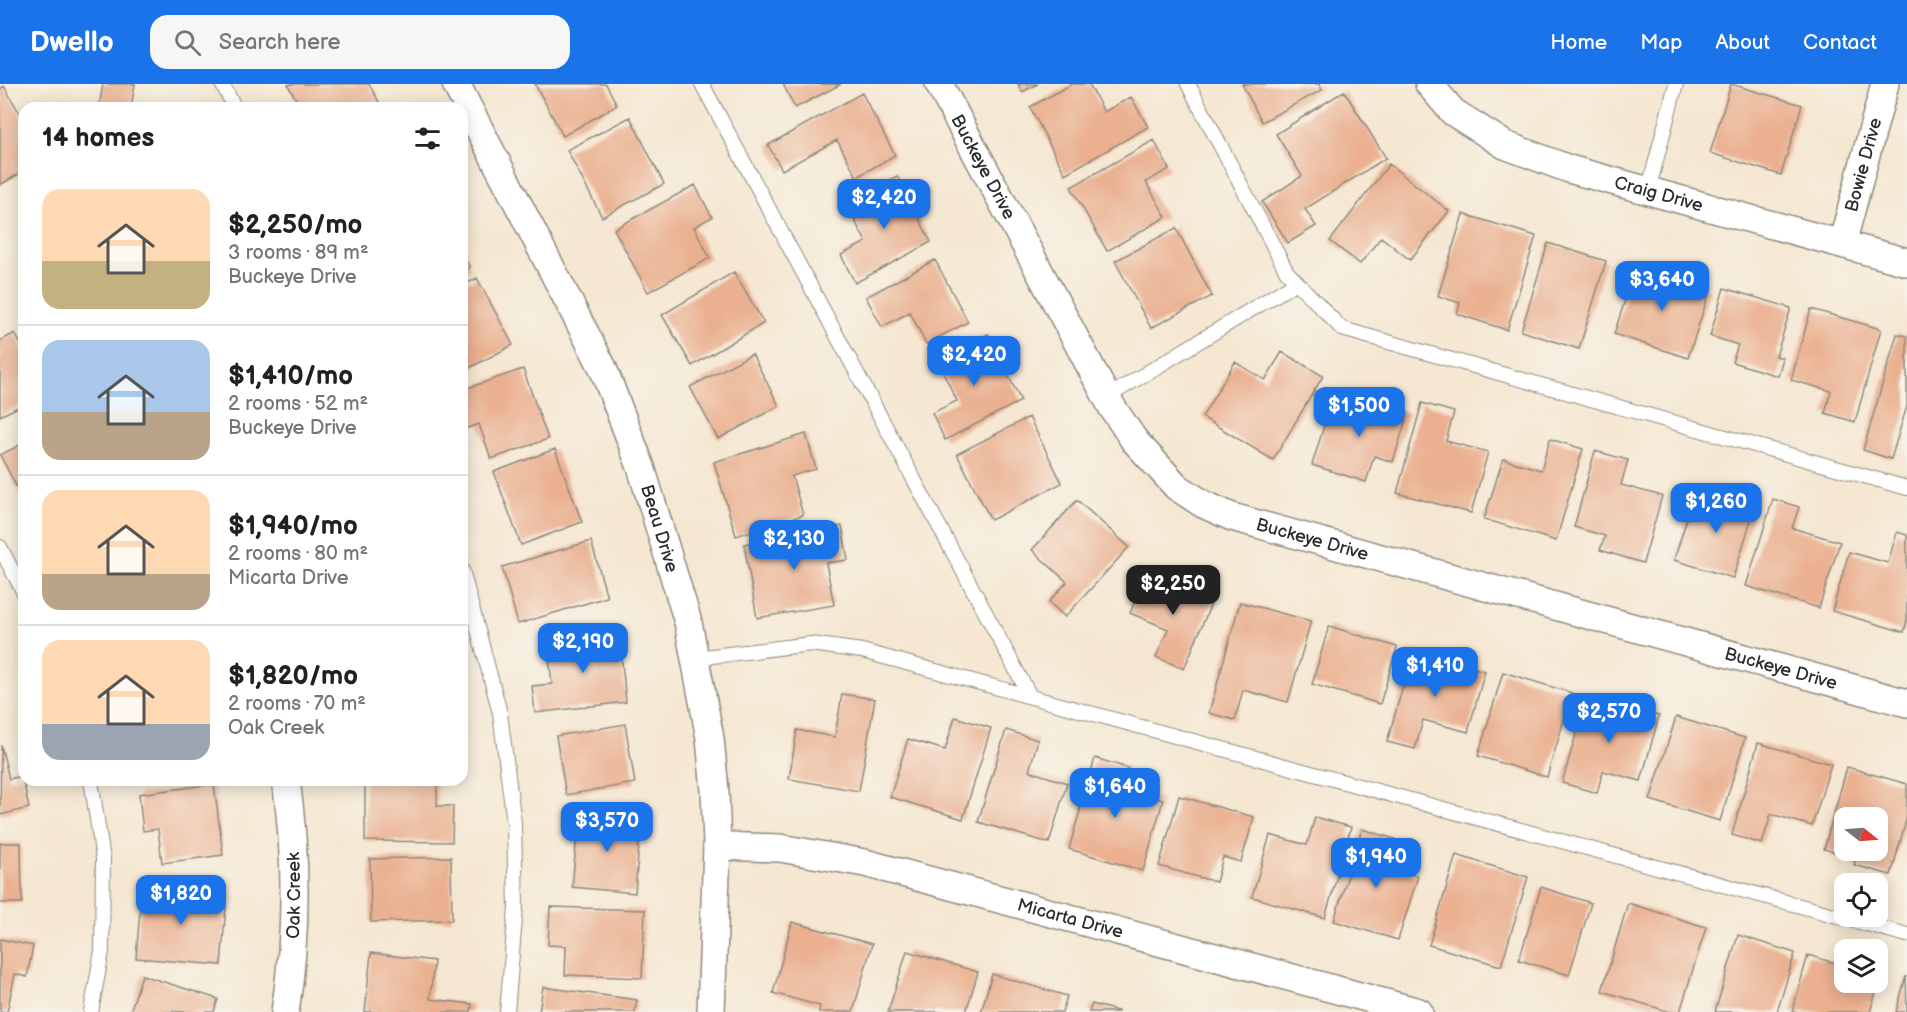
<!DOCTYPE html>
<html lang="en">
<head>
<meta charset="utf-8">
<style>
	body { margin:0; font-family:"Balsamiq Sans",sans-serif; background:#f6f6f6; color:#202124; height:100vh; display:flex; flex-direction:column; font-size:22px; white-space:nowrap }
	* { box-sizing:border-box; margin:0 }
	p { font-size:20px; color:#757577 }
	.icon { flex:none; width:33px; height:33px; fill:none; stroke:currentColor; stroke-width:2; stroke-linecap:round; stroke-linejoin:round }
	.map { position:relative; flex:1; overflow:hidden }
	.details { position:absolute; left:18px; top:18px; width:450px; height:684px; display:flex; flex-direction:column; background:#fff; border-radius:18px; box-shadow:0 3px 15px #0003 }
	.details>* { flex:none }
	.needle { width:39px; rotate:107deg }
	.tools { position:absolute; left:1834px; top:723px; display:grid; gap:12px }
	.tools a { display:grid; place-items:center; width:54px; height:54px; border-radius:12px; background:#fff; box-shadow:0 3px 15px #0003; font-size:30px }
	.price { position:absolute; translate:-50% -51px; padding:0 14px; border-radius:12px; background:#1a73e8; color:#fff; font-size:20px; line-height:39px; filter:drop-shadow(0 2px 3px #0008) }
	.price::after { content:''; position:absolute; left:50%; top:36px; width:18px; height:14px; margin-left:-9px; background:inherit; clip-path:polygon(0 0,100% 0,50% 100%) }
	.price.on { background:#222; color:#fff }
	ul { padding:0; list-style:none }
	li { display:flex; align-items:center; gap:18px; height:150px; padding:0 24px }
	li+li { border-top:2px solid #e0e0e0 }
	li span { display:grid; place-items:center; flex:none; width:168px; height:120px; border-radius:18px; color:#555 }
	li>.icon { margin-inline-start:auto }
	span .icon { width:72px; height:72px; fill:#fffc; stroke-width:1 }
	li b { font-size:26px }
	h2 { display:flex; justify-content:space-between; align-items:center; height:72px; padding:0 24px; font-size:26px }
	header { display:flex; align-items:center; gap:36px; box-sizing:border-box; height:84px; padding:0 30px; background:#1a73e8; color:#fff }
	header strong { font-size:28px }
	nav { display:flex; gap:33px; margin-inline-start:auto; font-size:21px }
	.search { width:420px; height:54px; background:#f6f6f6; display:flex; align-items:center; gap:15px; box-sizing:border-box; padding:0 21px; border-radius:18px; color:#757577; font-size:22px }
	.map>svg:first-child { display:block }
	.building { fill:#eab090; fill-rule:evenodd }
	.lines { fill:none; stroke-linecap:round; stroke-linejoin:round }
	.lane-casing { stroke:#90897e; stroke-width:16 }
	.street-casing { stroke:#90897e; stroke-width:30 }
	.lane { stroke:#fff; stroke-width:14 }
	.street { stroke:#fff; stroke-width:27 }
	.labels { text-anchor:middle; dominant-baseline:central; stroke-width:4.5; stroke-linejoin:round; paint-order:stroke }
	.street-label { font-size:18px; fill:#2b2b2b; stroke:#f7f3e8 }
</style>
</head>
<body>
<header>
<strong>Dwello</strong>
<div class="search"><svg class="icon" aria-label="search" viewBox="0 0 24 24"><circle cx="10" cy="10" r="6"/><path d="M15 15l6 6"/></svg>Search here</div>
<nav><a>Home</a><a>Map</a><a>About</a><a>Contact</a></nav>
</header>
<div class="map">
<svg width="1907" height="928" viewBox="0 0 1907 928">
	<rect width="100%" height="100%" fill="#f7f3e8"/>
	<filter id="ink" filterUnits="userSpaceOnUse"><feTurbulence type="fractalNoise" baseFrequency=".0167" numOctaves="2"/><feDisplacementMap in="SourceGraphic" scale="12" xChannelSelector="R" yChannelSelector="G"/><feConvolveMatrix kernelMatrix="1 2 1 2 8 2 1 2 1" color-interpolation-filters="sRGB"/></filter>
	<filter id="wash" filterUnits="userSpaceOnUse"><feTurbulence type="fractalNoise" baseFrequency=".008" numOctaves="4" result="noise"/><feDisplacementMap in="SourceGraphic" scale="24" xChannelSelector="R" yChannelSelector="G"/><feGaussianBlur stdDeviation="1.35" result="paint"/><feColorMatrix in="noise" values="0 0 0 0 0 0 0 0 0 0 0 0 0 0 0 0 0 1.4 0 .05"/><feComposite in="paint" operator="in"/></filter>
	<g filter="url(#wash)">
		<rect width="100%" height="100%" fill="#f5e7d2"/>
		<g id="blocks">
			<path class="building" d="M 103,0 L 135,0 L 131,24 L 99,24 Z
				M 291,0 L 369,0 L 379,18 L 367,24 L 301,24 L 288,1 Z
				M 535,0 L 606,0 L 617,21 L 563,52 Z
				M 783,0 L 841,0 L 795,24 Z
				M 1018,0 L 1038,0 L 1022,8 Z
				M 1072,0 L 1089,0 L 1104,28 L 1131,13 L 1148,43 L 1065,90 L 1030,23 Z
				M 1242,0 L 1319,0 L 1322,6 L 1262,38 Z
				M 1731,0 L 1802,21 L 1781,91 L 1710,69 Z
				M 4,2 L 24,37 L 24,87 L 0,101 L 0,5 Z
				M 1344,7 L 1386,74 L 1305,125 L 1316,142 L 1288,159 L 1262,118 L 1302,92 L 1276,50 Z
				M 862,9 L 895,71 L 857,93 L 837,56 L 782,86 L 768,61 Z
				M 630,33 L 664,100 L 602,133 L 567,66 Z
				M 1154,56 L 1169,85 L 1146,98 L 1166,133 L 1107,167 L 1071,103 Z
				M 1389,80 L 1449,127 L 1410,176 L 1381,153 L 1360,180 L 1330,157 Z
				M 897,92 L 931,158 L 855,199 L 841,171 L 866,158 L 846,120 Z
				M 695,101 L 712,133 L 694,143 L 710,174 L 648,208 L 614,145 Z
				M 1463,130 L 1536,152 L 1507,246 L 1457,230 L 1460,219 L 1438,212 Z
				M 1176,144 L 1212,212 L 1151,244 L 1115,177 Z
				M 1548,159 L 1606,177 L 1579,265 L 1521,247 Z
				M 462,169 L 470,184 L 462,188 Z
				M 935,176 L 968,238 L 926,260 L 910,228 L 882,243 L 866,213 Z
				M 1636,183 L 1710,206 L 1688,274 L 1614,250 Z
				M 734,188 L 764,239 L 692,282 L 662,231 Z
				M 477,194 L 513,261 L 462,288 L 462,202 Z
				M 1724,204 L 1791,224 L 1776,272 L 1783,274 L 1778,292 L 1732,278 L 1738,261 L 1710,252 Z
				M 1811,225 L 1881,245 L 1855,338 L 1825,329 L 1831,307 L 1791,296 Z
				M 15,249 L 24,267 L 24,320 L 0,332 L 0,257 Z
				M 988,250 L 1021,317 L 945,356 L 932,329 L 957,317 L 937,276 Z
				M 1897,250 L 1907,252 L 1907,322 L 1891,375 L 1863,366 Z
				M 1282,268 L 1323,292 L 1273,376 L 1202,333 L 1235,278 L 1265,296 Z
				M 752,270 L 779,322 L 718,355 L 690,303 Z
				M 523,285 L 548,355 L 491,375 L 479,340 L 462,346 L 462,306 Z
				M 1332,316 L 1369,327 L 1372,318 L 1408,329 L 1393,378 L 1374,372 L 1366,398 L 1312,381 Z
				M 1422,319 L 1454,328 L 1446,357 L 1488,368 L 1471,429 L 1397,409 Z
				M 1029,333 L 1062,399 L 991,436 L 957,370 Z
				M 806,350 L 816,385 L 792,392 L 803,431 L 736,452 L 714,378 Z
				M 1550,355 L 1583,365 L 1556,457 L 1484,435 L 1503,375 L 1541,386 Z
				M 24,359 L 24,417 L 0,371 Z
				M 555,365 L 582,438 L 521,461 L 494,388 Z
				M 1595,367 L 1628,376 L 1621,401 L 1662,412 L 1643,479 L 1600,466 L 1605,452 L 1574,443 Z
				M 1724,406 L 1757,416 L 1733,494 L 1674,476 L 1693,415 L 1719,423 Z
				M 1773,415 L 1799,423 L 1792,444 L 1840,458 L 1819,524 L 1746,502 Z
				M 1077,416 L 1129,463 L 1065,533 L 1049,518 L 1067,498 L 1032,466 Z
				M 842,442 L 848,476 L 826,479 L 834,521 L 757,534 L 744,460 Z
				M 1897,448 L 1907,451 L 1907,537 L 1904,548 L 1832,527 L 1849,468 L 1888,479 Z
				M 591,457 L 607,513 L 518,540 L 502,483 Z
				M 1147,488 L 1213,515 L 1184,585 L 1156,573 L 1168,545 L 1130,529 Z
				M 1240,518 L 1311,537 L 1288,618 L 1243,606 L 1235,636 L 1209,629 Z
				M 1329,542 L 1397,563 L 1380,620 L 1312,600 Z
				M 619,548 L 626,618 L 535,629 L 532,602 L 552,600 L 547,556 Z
				M 1413,567 L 1485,587 L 1468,648 L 1423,636 L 1415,665 L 1387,658 Z
				M 1503,588 L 1572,609 L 1547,693 L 1478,672 Z
				M 842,610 L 875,615 L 859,707 L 789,695 L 797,646 L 835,653 Z
				M 1587,612 L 1659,632 L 1641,697 L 1603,687 L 1597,709 L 1562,699 Z
				M 955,633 L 991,644 L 963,735 L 890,713 L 908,655 L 945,666 Z
				M 1676,633 L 1745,654 L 1720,737 L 1650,716 Z
				M 625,640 L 635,699 L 566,711 L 556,652 Z
				M 1006,646 L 1038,656 L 1029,687 L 1067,699 L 1049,759 L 978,738 Z
				M 1758,659 L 1831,680 L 1812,742 L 1771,730 L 1762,760 L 1732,751 Z
				M 1,661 L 9,695 L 22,692 L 29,724 L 0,731 Z
				M 1095,674 L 1128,684 L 1122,704 L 1163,716 L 1143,787 L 1069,765 Z
				M 1847,683 L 1907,700 L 1907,733 L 1891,791 L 1854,781 L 1856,774 L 1824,765 ZM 1845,734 L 1878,734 L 1878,766 L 1845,766 Z
				M 365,696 L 437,696 L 437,722 L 453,722 L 452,758 L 365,757 Z
				M 214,700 L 223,771 L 162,779 L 158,745 L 143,747 L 139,710 Z
				M 1179,712 L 1254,733 L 1241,778 L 1223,773 L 1216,798 L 1159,782 Z
				M 579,729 L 641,735 L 635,809 L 572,803 Z
				M 1315,733 L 1351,743 L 1325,834 L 1252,813 L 1270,751 L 1307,761 Z
				M 1362,745 L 1395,755 L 1386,782 L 1418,792 L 1398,856 L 1334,837 Z
				M 0,759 L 21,759 L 22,819 L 0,819 Z
				M 1456,771 L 1528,793 L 1501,882 L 1429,861 Z
				M 451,773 L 452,836 L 371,838 L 370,775 Z
				M 142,803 L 227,811 L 221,881 L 136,874 Z
				M 1541,803 L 1591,819 L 1569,891 L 1519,876 Z
				M 1628,819 L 1706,843 L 1680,928 L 1670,928 L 1602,907 Z
				M 550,823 L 645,826 L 642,894 L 565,891 L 566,862 L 548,861 Z
				M 792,838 L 872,860 L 853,928 L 819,928 L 820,922 L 773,909 Z
				M 1738,851 L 1795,869 L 1777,928 L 1715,928 Z
				M 0,855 L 33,862 L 27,893 L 15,890 L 7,928 L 0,927 Z
				M 907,867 L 978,888 L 966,928 L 888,928 Z
				M 371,869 L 434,877 L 430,915 L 472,920 L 471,928 L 365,928 Z
				M 1808,871 L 1845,882 L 1845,898 L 1879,898 L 1870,928 L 1792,928 Z
				M 992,890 L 1067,912 L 1062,928 L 981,928 Z
				M 142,891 L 218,915 L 214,928 L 130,928 Z
				M 1906,892 L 1907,928 L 1896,928 Z
				M 543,903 L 637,916 L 635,928 L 539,928 Z
				M 1092,920 L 1118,927 L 1118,928 L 1089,928 Z"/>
		</g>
	</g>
	<g filter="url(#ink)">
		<use href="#blocks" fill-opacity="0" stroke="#90897e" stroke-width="1.5"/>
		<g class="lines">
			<g class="lane-casing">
				<path id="lane" d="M 222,0 L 235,24
					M 702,0 L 1030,612
					M 1188,0 L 1287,188 L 1342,245 L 1907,404
					M 1648,107 L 1676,0
					M 1107,313 L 1297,198
					M 0,463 L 24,509
					M 462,486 L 500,629 L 514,739 L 516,823 L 507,928
					M 696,574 L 811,560 L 862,567 L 1907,851
					M 91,928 L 102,867 L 103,775 L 91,696"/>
			</g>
			<g class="street-casing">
				<g id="street">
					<path id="s1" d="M 456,0 L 603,284 L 641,383 L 688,538 L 710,654 L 715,707 L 717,762 L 711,928"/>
					<path id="s2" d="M 939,0 L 1112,323 L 1134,356 L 1177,403 L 1203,420 L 1232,433 L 1907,619"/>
					<path id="s3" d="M 1429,0 L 1453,28 L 1505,61 L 1569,85 L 1907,178"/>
					<path id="s4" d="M 1842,160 L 1885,0"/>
					<path id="s5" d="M 717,762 L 780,764 L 865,779 L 1419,928"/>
					<path id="s6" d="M 285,928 C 297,851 297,774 286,696"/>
				</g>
			</g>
			<use href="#lane" class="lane"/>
			<use href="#street" class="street"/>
		</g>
	</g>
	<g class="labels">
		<g class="street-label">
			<text stroke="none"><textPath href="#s4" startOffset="82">Bowie Drive</textPath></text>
			<text stroke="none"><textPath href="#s2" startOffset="94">Buckeye Drive</textPath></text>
			<text stroke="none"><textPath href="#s3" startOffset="260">Craig Drive</textPath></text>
			<text stroke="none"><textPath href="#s1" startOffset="490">Beau Drive</textPath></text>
			<text stroke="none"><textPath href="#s2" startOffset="616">Buckeye Drive</textPath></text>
			<text stroke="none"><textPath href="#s2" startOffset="1102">Buckeye Drive</textPath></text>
			<text stroke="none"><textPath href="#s6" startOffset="117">Oak Creek</textPath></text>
			<text stroke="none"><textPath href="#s5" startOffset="362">Micarta Drive</textPath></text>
		</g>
	</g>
</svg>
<div class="tools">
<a><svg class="needle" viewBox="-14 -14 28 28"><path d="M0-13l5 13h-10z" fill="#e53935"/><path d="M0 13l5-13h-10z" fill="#757577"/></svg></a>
<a><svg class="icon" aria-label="locate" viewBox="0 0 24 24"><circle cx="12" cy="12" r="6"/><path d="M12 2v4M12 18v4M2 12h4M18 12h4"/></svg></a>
<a><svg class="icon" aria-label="layers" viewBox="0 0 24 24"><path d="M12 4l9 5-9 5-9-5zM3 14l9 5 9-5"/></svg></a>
</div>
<b class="price" style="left:884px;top:146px">$2,420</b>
<b class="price" style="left:1662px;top:228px">$3,640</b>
<b class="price" style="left:974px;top:303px">$2,420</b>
<b class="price" style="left:1359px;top:354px">$1,500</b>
<b class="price" style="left:1716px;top:450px">$1,260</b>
<b class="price" style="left:794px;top:487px">$2,130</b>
<b class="price on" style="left:1173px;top:532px">$2,250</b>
<b class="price" style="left:583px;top:590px">$2,190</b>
<b class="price" style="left:1435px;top:614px">$1,410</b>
<b class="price" style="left:1609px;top:660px">$2,570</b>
<b class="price" style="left:1115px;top:735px">$1,640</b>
<b class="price" style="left:607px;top:769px">$3,570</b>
<b class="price" style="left:1376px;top:805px">$1,940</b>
<b class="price" style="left:181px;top:842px">$1,820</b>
<section class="details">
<h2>14 homes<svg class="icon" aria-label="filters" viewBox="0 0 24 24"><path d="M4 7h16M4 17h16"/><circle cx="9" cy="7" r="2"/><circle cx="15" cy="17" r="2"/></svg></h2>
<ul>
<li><span style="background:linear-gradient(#ffd9b3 60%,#c2b280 0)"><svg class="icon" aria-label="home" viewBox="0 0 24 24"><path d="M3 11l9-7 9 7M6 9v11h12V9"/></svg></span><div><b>$2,250/mo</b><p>3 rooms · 89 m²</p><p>Buckeye Drive</p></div></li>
<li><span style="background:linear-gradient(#a9c7e8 60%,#b9a48a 0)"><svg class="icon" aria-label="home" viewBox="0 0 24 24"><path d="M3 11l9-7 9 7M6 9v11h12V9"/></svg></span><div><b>$1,410/mo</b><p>2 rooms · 52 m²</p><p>Buckeye Drive</p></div></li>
<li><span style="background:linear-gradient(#ffd9b3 70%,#b9a48a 0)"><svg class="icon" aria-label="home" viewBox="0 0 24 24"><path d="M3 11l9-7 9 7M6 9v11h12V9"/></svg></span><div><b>$1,940/mo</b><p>2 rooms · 80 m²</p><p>Micarta Drive</p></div></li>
<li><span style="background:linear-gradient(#ffd9b3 70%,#9aa5b1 0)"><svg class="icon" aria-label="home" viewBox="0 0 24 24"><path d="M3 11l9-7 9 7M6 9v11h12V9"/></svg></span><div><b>$1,820/mo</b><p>2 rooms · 70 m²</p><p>Oak Creek</p></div></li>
</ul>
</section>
</div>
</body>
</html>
